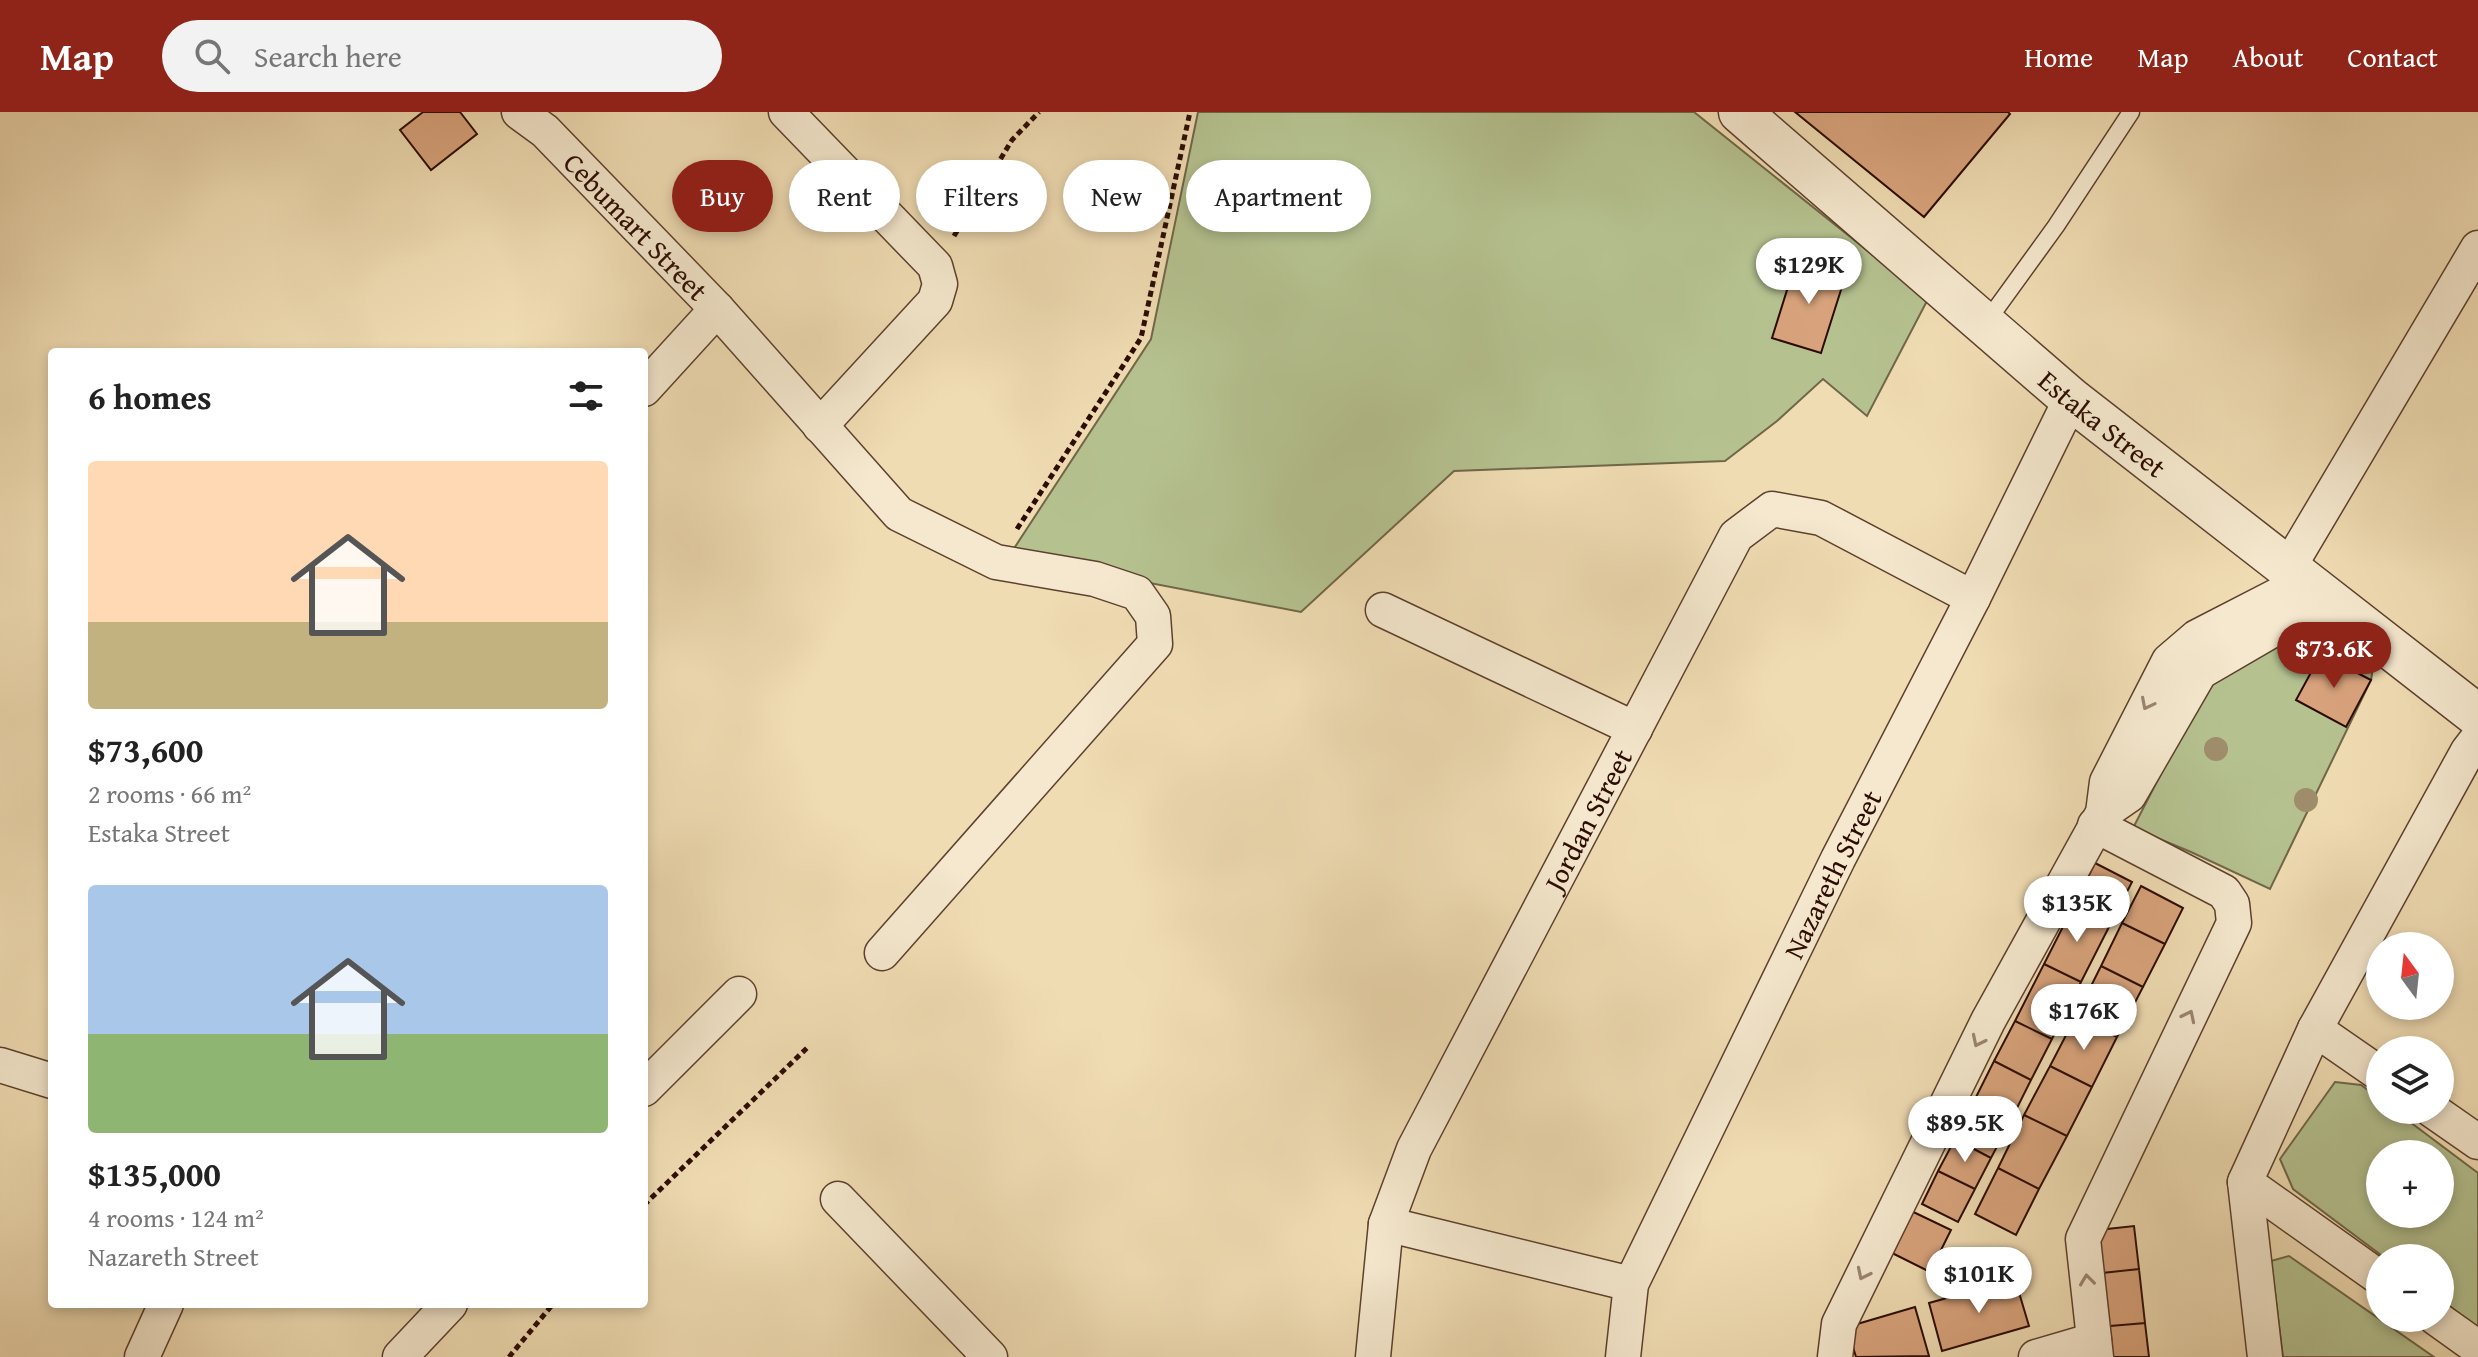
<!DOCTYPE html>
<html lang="en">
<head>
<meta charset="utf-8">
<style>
	body { margin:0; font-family:"Gentium Book Plus",serif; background:#f2f2f2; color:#222; height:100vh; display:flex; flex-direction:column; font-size:30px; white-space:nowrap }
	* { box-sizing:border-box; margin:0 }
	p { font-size:26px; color:#767676 }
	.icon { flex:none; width:44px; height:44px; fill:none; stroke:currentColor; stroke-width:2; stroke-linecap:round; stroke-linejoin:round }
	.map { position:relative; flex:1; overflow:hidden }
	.drawer { position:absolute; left:48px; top:236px; width:600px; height:960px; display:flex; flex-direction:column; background:#fff; border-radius:8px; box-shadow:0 4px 12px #0003 }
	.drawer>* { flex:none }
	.banner { position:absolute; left:672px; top:48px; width:760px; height:72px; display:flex; gap:16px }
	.needle { width:52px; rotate:345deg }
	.tools { position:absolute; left:2366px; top:820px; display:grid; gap:16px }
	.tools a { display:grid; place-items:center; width:88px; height:88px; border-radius:50%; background:#fff; box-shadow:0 4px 12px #0003; font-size:40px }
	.price { position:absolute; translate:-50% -68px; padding:0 18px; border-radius:28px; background:#fff; color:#222; font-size:26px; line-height:52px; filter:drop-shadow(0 2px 4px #0008) }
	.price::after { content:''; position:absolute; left:50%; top:48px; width:24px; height:18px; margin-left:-12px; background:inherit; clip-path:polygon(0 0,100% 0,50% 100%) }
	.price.active { background:#8f2418; color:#fff }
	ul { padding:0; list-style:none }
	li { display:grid; align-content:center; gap:16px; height:424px; padding:0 40px }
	li span { display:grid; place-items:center; height:248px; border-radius:8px; color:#555 }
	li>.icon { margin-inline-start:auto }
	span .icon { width:144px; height:144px; fill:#fffc; stroke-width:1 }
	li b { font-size:34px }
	h2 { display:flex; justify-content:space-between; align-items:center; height:96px; padding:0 40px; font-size:34px }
	.tag { padding:0 28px; border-radius:36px; background:#fff; box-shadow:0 4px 12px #0003; font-size:28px; line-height:72px }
	.tag.active { background:#8f2418; color:#fff }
	header { display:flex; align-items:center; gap:48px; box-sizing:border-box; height:112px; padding:0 40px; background:#8f2418; color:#fff }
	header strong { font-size:38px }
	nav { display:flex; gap:44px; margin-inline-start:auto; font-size:28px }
	.search { width:560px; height:72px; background:#f2f2f2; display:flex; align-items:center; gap:20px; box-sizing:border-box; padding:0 28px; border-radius:44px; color:#767676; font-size:30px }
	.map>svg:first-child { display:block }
	.green { fill:#b5c290; stroke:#706748; stroke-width:2; fill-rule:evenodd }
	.building { fill:#d8a37c; stroke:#2c0c00; stroke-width:2 }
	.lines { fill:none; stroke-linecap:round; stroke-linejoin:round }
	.service-casing { stroke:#5d402d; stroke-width:19 }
	.minor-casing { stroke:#5d402d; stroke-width:37 }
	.tertiary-casing { stroke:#5d402d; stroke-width:45 }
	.path { stroke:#2c0c00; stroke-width:5; stroke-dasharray:6 4; stroke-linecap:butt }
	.service { stroke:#f5e8ce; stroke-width:16 }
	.minor { stroke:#f5e8ce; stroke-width:34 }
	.tertiary { stroke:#f5e8ce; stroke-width:42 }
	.tree { fill:#9f8d6c }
	.oneway { stroke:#9b8571 }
	.labels { text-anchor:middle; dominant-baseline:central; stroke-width:6; stroke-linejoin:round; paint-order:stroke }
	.street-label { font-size:28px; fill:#2c0c00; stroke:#f5e8ce }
</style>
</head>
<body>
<header>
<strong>Map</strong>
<div class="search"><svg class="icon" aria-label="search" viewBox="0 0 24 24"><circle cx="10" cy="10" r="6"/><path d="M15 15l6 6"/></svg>Search here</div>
<nav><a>Home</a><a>Map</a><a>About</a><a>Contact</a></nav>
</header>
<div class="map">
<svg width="2478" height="1245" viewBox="0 0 2478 1245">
	<rect width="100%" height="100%" fill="#f0dcb3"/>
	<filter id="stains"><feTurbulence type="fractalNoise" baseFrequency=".0025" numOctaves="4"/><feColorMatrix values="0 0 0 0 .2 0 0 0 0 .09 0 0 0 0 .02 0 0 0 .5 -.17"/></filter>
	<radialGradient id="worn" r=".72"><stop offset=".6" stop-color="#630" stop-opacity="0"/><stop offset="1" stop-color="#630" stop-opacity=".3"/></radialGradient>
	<path class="green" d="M 1198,0 L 1694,0 L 1928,187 L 1867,304 L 1823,267 L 1777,309 L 1725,349 L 1454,359 L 1301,500 L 1009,444 L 1151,227 Z
		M 2311,518 L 2373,556 L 2371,568 L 2270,777 L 2191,740 L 2133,716 L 2209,569 Z
		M 2335,970 L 2361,973 L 2380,987 L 2380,998 L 2394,998 L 2478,1061 L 2478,1216 L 2440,1187 L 2440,1146 L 2385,1146 L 2293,1077 L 2280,1047 ZM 2380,1042 L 2440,1042 L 2440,1102 L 2380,1102 Z
		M 2289,1144 L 2434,1245 L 2283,1245 L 2271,1149 Z"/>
	<path class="building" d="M 423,0 L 460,0 L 477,22 L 431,58 L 400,18 Z
		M 1795,0 L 2008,0 L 2010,2 L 1924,105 Z
		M 1797,146 L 1846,162 L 1821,241 L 1772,226 Z
		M 2321,542 L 2371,568 L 2346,615 L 2296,588 Z
		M 2095,751 L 2132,770 L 2110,813 L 2073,795 Z
		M 2141,774 L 2183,796 L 2165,832 L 2122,811 Z
		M 2073,795 L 2110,813 L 2081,870 L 2044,852 Z
		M 2122,811 L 2165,832 L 2143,875 L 2101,854 Z
		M 2044,852 L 2081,870 L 2052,927 L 2015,909 Z
		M 2101,854 L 2143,875 L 2117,925 L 2076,904 Z
		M 2076,904 L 2117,925 L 2092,975 L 2050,954 Z
		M 2015,909 L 2052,927 L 2031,968 L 1994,949 Z
		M 1994,949 L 2031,968 L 2010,1010 L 1973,991 Z
		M 2050,954 L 2092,975 L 2067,1024 L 2024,1003 Z
		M 1973,991 L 2010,1010 L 1991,1046 L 1955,1027 Z
		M 2024,1003 L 2067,1024 L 2039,1077 L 1998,1056 Z
		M 1955,1027 L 1991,1046 L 1975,1077 L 1938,1059 Z
		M 1998,1056 L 2039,1077 L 2016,1123 L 1975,1102 Z
		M 1938,1059 L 1975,1077 L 1958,1110 L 1922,1092 Z
		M 1905,1096 L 1951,1118 L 1930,1160 L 1884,1137 Z
		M 2134,1114 L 2139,1157 L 2093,1162 L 2089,1119 Z
		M 2139,1157 L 2145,1211 L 2099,1215 L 2093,1162 Z
		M 2015,1167 L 2029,1214 L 1942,1239 L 1929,1191 Z
		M 1915,1195 L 1929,1244 L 1856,1245 L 1847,1215 Z
		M 2145,1211 L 2149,1245 L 2102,1245 L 2099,1215 Z"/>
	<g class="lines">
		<g class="service-casing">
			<path id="service" d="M 1985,212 L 2056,114 L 2131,0"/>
		</g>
		<g class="minor-casing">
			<g id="minor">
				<path id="s1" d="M 519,0 L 545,19 L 717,197 L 899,402 L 996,450 L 1095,467 L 1137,481 L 1153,504 L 1155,532 L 882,841"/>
				<path d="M 786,0 L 935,154 L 940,172 L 935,189 L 820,314"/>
				<path d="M 644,277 L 717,197"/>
				<path d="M 2287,458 L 2478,136"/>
				<path d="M 1383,498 L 1635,617"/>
				<path d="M 2103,701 L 2129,683 L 2200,560 L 2281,513 L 2332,492"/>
				<path d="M 2095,713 L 2224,780 L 2232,792 L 2234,811 L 2083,1127 L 2096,1245"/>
				<path d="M 2315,917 L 2380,962"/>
				<path d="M 0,953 L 52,969"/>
				<path d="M 644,977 L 739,882"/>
				<path d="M 2432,998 L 2478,1030"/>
				<path d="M 2245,1070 L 2380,1166"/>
				<path d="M 838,1087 L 990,1245"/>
				<path d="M 1386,1112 L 1631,1172"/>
				<path d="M 2436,1206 L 2478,1236"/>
				<path d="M 142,1245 L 166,1192"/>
				<path d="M 400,1245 L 450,1192"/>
				<path id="s2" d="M 1373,1245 L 1386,1112 L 1414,1037 L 1736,424 L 1772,397 L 1821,406 L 1973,486"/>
				<path id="s3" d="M 1623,1245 L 1631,1172 L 1838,747 L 1973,486 L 2071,287"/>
				<path d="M 1835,1245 L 1839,1212 L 1988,909 L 2103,701 L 2107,670 L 2169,549 L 2197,525 L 2304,470"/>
				<path d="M 2036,1245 L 2094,1228"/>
				<path d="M 2265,1245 L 2245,1070 L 2315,917 L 2468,639 L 2478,626"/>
			</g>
		</g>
		<g class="tertiary-casing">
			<g id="tertiary">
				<path id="s4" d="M 1740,0 L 2071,287 L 2478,604"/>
			</g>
		</g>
		<path class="path" d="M 954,124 L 1012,28 L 1039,0
			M 1017,417 L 1141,226 L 1190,0
			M 644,1093 L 808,935
			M 509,1245 L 553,1192"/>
		<use href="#service" class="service"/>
		<use href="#minor" class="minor"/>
		<use href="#tertiary" class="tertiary"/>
	</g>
	<g class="tree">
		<circle cx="2309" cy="540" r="12"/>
		<circle cx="2216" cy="637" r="12"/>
		<circle cx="2306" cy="688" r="12"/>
	</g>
	<defs><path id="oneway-chevron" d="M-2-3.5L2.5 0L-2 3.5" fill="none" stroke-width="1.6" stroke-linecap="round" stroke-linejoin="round" transform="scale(2)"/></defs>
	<g class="oneway">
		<use href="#oneway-chevron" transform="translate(2147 592) rotate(117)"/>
		<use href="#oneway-chevron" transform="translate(2189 904) rotate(-64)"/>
		<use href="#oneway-chevron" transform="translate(1978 929) rotate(116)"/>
		<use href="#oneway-chevron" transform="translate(1863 1162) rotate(116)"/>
		<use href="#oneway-chevron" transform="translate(2087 1168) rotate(-97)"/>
	</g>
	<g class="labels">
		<g class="street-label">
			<text stroke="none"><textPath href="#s1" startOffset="164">Cebumart Street</textPath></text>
			<text stroke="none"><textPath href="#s4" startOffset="478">Estaka Street</textPath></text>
			<text stroke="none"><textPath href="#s2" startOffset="586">Jordan Street</textPath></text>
			<text stroke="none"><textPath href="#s3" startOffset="530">Nazareth Street</textPath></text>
		</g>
	</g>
	<rect width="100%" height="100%" filter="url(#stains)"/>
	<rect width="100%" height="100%" fill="url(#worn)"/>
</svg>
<div class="tools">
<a><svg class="needle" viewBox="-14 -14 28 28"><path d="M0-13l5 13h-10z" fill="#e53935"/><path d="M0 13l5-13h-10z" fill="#767676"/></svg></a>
<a><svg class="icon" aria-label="layers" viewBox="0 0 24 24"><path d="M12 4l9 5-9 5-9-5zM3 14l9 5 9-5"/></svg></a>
<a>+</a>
<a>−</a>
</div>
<b class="price" style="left:1809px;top:194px">$129K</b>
<b class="price active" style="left:2334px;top:578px">$73.6K</b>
<b class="price" style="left:2077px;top:832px">$135K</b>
<b class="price" style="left:2084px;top:940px">$176K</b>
<b class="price" style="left:1965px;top:1052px">$89.5K</b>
<b class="price" style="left:1979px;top:1203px">$101K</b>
<div class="banner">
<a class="tag active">Buy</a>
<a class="tag">Rent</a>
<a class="tag">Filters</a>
<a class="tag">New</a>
<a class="tag">Apartment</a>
</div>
<section class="drawer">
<h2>6 homes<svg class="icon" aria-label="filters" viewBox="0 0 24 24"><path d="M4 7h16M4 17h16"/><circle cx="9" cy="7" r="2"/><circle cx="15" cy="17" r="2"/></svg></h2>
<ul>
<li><span style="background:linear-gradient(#ffd9b3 65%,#c2b280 0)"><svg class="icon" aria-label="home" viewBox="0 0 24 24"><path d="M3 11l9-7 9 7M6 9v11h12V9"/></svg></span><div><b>$73,600</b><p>2 rooms · 66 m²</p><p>Estaka Street</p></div></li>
<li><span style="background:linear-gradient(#a9c7e8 60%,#8fb573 0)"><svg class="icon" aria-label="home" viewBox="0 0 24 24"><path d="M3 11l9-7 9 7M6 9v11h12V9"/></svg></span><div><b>$135,000</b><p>4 rooms · 124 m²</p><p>Nazareth Street</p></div></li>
</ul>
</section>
</div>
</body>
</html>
